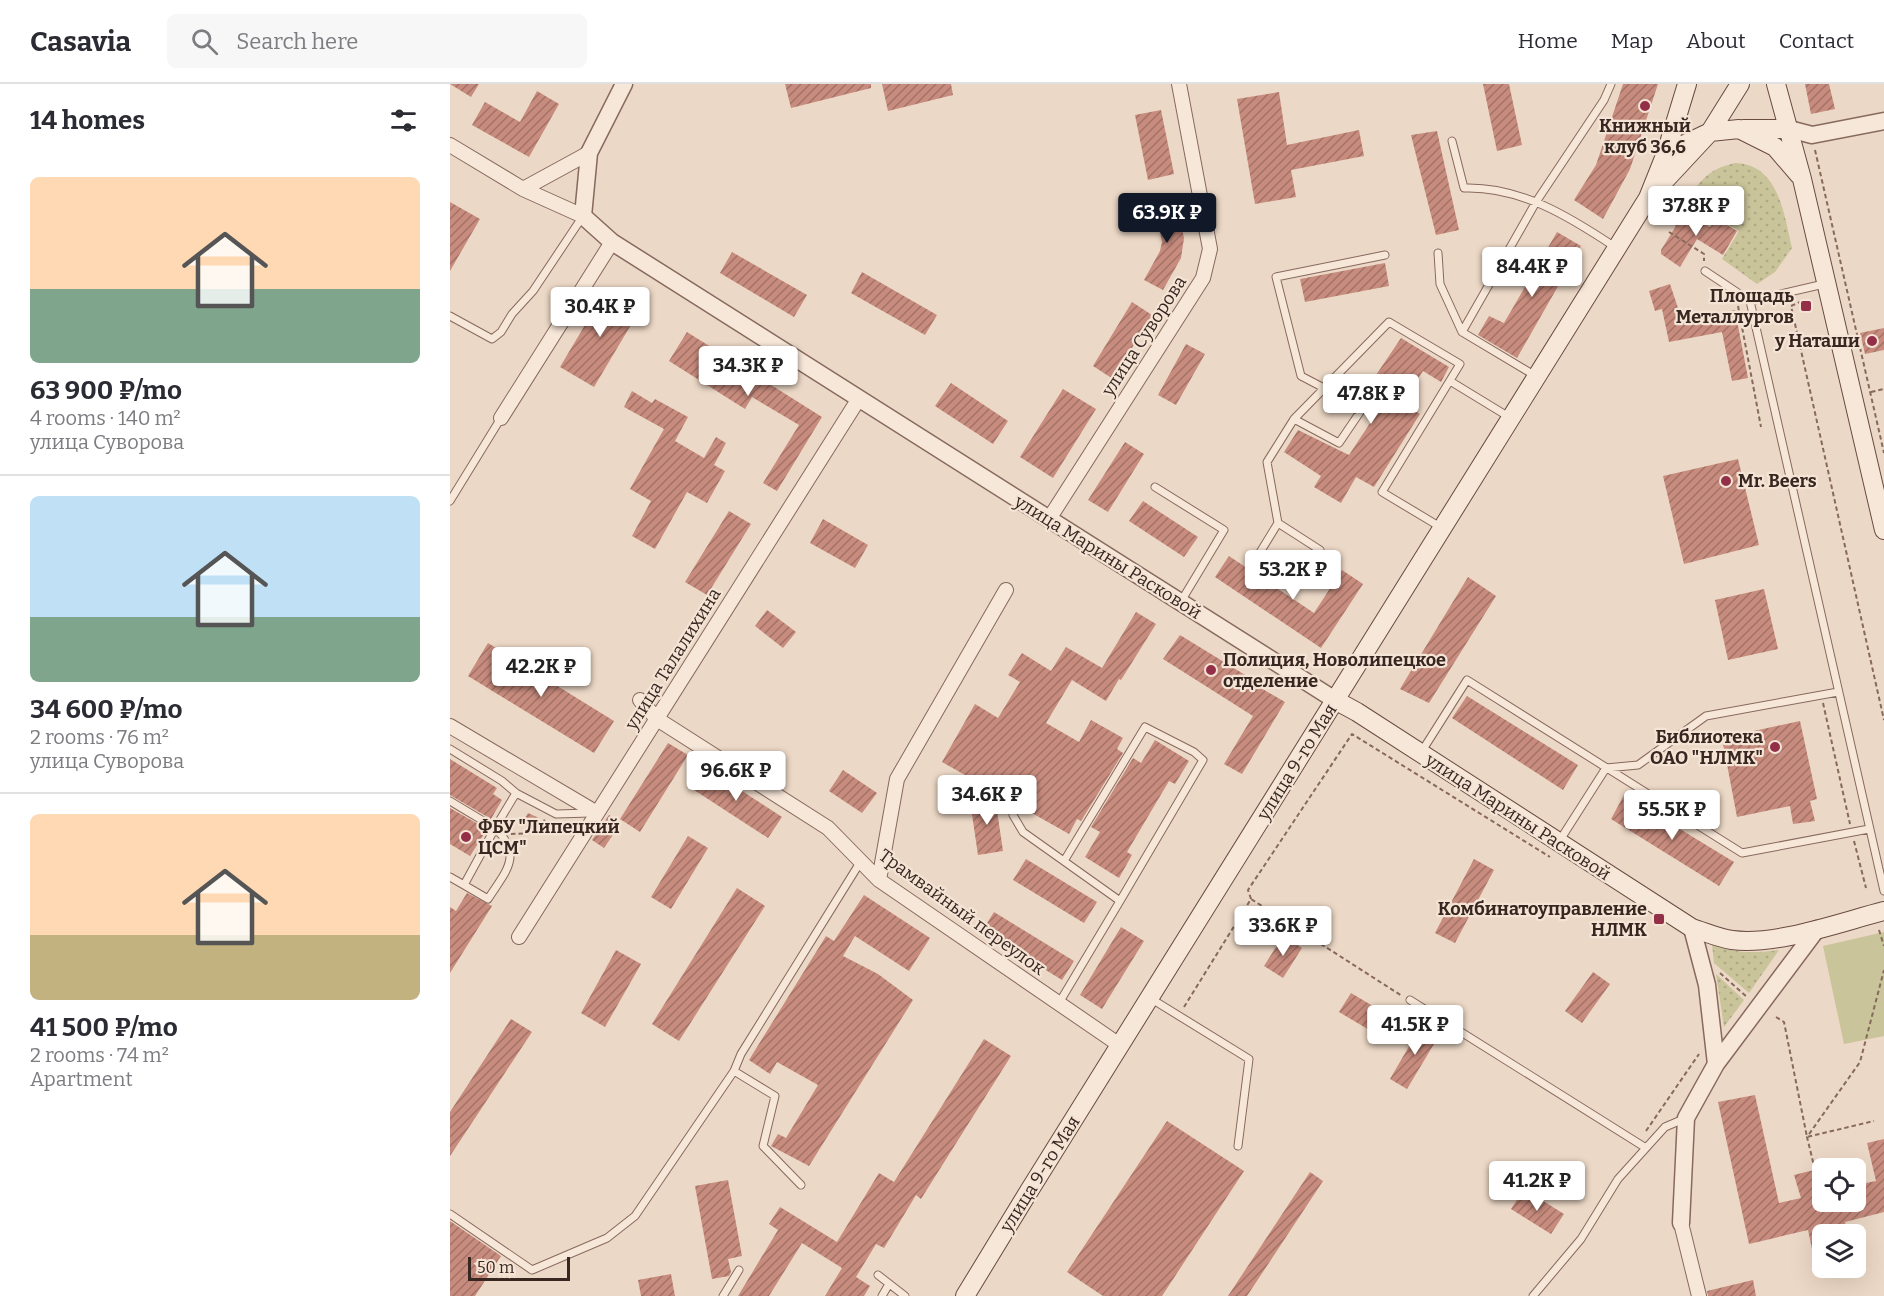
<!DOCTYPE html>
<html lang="en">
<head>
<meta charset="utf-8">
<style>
	body { margin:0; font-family:Bitter,serif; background:#f7f7f7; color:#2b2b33; height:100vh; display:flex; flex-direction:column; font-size:22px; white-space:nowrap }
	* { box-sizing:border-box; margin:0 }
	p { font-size:20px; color:#7c7c81 }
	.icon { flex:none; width:33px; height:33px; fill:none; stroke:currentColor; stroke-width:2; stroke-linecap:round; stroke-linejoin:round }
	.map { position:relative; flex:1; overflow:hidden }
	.drawer { display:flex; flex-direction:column; background:#fff; width:450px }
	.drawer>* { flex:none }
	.tools { position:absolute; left:1362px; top:1074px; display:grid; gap:12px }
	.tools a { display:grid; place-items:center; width:54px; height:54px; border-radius:9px; background:#fff; box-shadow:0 6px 24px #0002; font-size:30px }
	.scale { position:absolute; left:18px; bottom:15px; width:102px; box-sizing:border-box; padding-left:6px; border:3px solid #382620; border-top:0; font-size:16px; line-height:21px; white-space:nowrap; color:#382620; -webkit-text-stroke:4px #f4e4d5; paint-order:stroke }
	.price { position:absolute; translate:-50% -51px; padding:0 14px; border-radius:6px; background:#fff; color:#222; font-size:20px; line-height:39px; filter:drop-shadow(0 2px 3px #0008) }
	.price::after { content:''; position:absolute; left:50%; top:36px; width:18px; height:14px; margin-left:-9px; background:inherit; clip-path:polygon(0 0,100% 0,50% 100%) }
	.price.current { background:#111827; color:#fff }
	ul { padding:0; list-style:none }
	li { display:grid; align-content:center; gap:12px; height:318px; padding:0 30px }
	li+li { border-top:2px solid #e1e1e2 }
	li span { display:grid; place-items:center; height:186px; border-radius:9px; color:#555 }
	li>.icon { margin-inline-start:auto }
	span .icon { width:108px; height:108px; fill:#fffc; stroke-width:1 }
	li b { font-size:26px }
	h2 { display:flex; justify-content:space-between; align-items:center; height:72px; padding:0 30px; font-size:26px }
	header { display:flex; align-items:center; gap:36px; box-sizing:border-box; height:84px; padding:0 30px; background:#fff; border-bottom:2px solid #e1e1e2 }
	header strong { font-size:28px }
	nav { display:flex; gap:33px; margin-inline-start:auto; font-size:21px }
	.search { width:420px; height:54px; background:#f7f7f7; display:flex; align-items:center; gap:15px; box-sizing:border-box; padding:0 21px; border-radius:9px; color:#7c7c81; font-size:22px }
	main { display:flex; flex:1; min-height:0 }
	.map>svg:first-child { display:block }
	.grass { fill:url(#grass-dots) }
	.park { fill:#cac49a }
	.building { fill:url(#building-hatch) }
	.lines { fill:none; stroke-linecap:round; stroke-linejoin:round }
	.service-casing { stroke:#87695d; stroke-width:9 }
	.minor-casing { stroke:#87695d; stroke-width:16 }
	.tertiary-casing { stroke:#87695d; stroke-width:19 }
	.secondary-casing { stroke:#694b40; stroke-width:20 }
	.path { stroke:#87695d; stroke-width:2; stroke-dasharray:4.5 3; stroke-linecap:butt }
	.service { stroke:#f7e7d9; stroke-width:7 }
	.minor { stroke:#f7e7d9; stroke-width:14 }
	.tertiary { stroke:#f7e7d9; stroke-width:16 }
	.secondary { stroke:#f7e7d9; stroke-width:18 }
	.poi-dot { fill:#933048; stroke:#f4e4d5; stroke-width:2 }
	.labels { text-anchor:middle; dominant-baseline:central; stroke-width:4.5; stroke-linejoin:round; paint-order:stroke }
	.poi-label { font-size:18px; font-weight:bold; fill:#382620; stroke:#f4e4d5; text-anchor:end }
	.street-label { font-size:18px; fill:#382620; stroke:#f4e4d5 }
</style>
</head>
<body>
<header>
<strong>Casavia</strong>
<div class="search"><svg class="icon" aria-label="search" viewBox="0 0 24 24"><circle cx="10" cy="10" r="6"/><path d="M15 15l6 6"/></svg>Search here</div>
<nav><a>Home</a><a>Map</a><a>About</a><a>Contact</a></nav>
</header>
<main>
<section class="drawer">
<h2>14 homes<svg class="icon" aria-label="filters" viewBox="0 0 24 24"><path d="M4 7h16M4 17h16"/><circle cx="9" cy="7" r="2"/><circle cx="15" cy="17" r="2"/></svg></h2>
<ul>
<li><span style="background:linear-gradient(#ffd9b3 60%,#7fa58c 0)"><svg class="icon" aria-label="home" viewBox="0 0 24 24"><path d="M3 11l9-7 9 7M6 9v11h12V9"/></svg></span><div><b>63 900 ₽/mo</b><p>4 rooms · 140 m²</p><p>улица Суворова</p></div></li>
<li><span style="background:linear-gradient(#bfe0f5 65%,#7fa58c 0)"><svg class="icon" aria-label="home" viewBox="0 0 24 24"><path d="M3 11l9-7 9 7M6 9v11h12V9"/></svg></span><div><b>34 600 ₽/mo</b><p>2 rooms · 76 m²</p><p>улица Суворова</p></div></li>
<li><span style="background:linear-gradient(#ffd9b3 65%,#c2b280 0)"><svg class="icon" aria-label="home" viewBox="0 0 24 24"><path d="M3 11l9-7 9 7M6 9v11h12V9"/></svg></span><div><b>41 500 ₽/mo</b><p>2 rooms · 74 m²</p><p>Apartment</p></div></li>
</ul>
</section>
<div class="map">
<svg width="1434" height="1212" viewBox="0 0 1434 1212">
	<defs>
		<pattern id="grass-dots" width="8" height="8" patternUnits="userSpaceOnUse" patternTransform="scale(1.5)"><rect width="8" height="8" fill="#cac49a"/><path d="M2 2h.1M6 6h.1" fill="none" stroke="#aea884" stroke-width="1.8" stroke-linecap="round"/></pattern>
		<pattern id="building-hatch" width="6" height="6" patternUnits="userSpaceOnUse" patternTransform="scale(1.5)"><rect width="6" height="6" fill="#c88c7e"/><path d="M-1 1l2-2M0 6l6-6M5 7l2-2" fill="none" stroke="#a37267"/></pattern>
	</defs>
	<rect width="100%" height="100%" fill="#ecd8c6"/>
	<path class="grass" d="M 1285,79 C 1329,80 1334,131 1342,164 L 1325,188 L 1307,200 L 1272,175 L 1289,147 L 1262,131 L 1256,139 L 1233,124 C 1248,99 1255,86 1285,79 Z
		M 1262,860 C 1284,870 1306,869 1329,866 L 1299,909 L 1264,879 Z
		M 1266,890 L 1294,916 L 1274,943 Z"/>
	<path class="park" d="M 1434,848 L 1434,952 L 1394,960 L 1373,862 Z"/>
	<path class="building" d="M 0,0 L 29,0 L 21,13 Z
		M 335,0 L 421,0 L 421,4 L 341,24 Z
		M 432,0 L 501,0 L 503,11 L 438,27 Z
		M 1033,0 L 1059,0 L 1072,61 L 1047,67 Z
		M 1173,0 L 1208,0 L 1180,85 L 1153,135 L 1124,116 L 1146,81 Z
		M 1355,0 L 1379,0 L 1385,25 L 1361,30 Z
		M 87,7 L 109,20 L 79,73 L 22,41 L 35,18 L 70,38 Z
		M 829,8 L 837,61 L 909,46 L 914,72 L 841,86 L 846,113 L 805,120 L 787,15 Z
		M 711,26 L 724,90 L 698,96 L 685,31 Z
		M 987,47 L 1009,146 L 986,151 L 961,51 Z
		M 726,116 L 734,154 L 731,174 L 713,206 L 694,196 L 710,167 L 712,158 L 704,120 Z
		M 0,118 L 30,135 L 0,187 Z
		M 1232,125 L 1260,143 L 1266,134 L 1287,147 L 1273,171 L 1247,155 L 1230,183 L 1211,170 L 1211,166 L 1226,142 L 1223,140 Z
		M 1107,148 L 1131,162 L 1067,274 L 1028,251 L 1039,232 L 1054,239 Z
		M 282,168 L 357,211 L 344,233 L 270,189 Z
		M 935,179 L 939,202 L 855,218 L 850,195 Z
		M 412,188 L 487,231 L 475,251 L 401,209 Z
		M 1220,200 L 1232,236 L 1285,226 L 1298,294 L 1282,297 L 1272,248 L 1219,258 L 1212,225 L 1205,227 L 1199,207 Z
		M 157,204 L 191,224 L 144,303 L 110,283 Z
		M 682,218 L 702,231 L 663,295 L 643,282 Z
		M 1434,244 L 1434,266 L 1415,270 L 1410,249 Z
		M 237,248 L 372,333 L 327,407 L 313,399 L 349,341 L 302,313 L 295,325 L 219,277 Z
		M 951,254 L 999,283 L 991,298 L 973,287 L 952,319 L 970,330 L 924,403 L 906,393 L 891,419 L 864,403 L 871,392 L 834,368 L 848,346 L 899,371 L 928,327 L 898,308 L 908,294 L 920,300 Z
		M 736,260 L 755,270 L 726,321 L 708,311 Z
		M 501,299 L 558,337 L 543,360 L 485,322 Z
		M 613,305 L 646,325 L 603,394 L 570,373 Z
		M 182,307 L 202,319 L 205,315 L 238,333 L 225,357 L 254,374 L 266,353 L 276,359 L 264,381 L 275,387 L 257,419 L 237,408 L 205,465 L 182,452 L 201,417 L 180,405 L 214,345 L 174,323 Z
		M 675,358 L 694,370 L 658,428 L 638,416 Z
		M 1288,375 L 1309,461 L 1234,480 L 1213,392 Z
		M 693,417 L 748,453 L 734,473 L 679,437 Z
		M 279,427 L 301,440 L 257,511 L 235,498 Z
		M 373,435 L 418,461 L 405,484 L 360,459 Z
		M 779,472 L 864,529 L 892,486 L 913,500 L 871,564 L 765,493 Z
		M 1018,493 L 1046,512 L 979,619 L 950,605 Z
		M 1314,505 L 1328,565 L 1278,576 L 1265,516 Z
		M 317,526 L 346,548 L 333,564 L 305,542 Z
		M 686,528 L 706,540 L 671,596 L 669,595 L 656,617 L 622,596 L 596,639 L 629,658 L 641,636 L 673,654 L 667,665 L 673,669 L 631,737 L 627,735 L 619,750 L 492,678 L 525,620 L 548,634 L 570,598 L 558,591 L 572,569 L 601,587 L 616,563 L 652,584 Z
		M 730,551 L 805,597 L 804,600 L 835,618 L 792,690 L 774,680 L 803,632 L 713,575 Z
		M 38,559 L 164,637 L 144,669 L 18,592 Z
		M 1017,612 L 1128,681 L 1113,706 L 1002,634 Z
		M 1350,637 L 1367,715 L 1360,717 L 1365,737 L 1343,740 L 1340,722 L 1287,733 L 1272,654 Z
		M 705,656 L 739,677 L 725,700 L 719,697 L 677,768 L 682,771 L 669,794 L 635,773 L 650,748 L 641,743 L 683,674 L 691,679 Z
		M 218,659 L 238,671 L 190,748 L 170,735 Z
		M 0,675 L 47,704 L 43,710 L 52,716 L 41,735 L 0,711 Z
		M 255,683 L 332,733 L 318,754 L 241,704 Z
		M 393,686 L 427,709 L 412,729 L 379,707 Z
		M 1174,711 L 1284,778 L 1269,802 L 1161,735 Z
		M 545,713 L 553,767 L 528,771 L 520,717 Z
		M 0,724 L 35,744 L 36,747 L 20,772 L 0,760 Z
		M 78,729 L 89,734 L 83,745 L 72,739 Z
		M 159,731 L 171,739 L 154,764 L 142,756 Z
		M 238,752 L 258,764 L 221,825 L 201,813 Z
		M 576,775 L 647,818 L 634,839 L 563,796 Z
		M 1024,775 L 1044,786 L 1005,859 L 985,849 Z
		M 287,804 L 315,822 L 229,957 L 202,940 Z
		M 17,809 L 42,822 L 0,889 L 0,823 L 6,827 Z
		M 414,811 L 480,854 L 459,887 L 405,852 L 393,872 L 428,890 L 463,916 L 359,1082 L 321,1062 L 328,1050 L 336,1054 L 368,1001 L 327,978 L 320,990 L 299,976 L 376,852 L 384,857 Z
		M 544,828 L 624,877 L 612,896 L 532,847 Z
		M 671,843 L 694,857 L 652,925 L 630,911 Z
		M 833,852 L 852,864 L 833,894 L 814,882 Z
		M 166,866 L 191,880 L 155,943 L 131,929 Z
		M 1143,888 L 1160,900 L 1132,939 L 1115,927 Z
		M 901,909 L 943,934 L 931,953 L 889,928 Z
		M 61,935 L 82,948 L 0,1072 L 0,1028 Z
		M 972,940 L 990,950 L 957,1005 L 940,995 Z
		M 534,955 L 561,972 L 471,1115 L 466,1111 L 434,1164 L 426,1160 L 406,1193 L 420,1202 L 414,1212 L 375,1212 L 392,1184 L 352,1159 L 319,1212 L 288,1212 L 328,1146 L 319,1140 L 330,1123 L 387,1158 L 429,1089 L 444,1098 Z
		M 1305,1011 L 1329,1119 L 1351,1114 L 1344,1091 L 1372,1084 L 1372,1118 L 1406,1118 L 1406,1101 L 1426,1097 L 1417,1059 L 1434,1055 L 1434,1128 L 1395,1138 L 1398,1150 L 1372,1150 L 1372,1168 L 1363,1170 L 1358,1146 L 1299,1160 L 1268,1018 Z
		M 717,1037 L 794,1087 L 712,1212 L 653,1212 L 617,1188 Z
		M 860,1088 L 873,1097 L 797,1212 L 778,1212 Z
		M 278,1096 L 292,1172 L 278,1175 L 281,1188 L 279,1192 L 262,1195 L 245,1102 Z
		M 1074,1105 L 1114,1130 L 1101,1150 L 1061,1125 Z
		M 0,1137 L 51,1172 L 25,1212 L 0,1212 Z
		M 221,1190 L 225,1212 L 191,1212 L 188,1196 Z
		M 1303,1196 L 1306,1212 L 1258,1212 L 1257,1207 Z"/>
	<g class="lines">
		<g class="service-casing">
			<path id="service" d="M 1002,57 L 1014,104 C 1070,102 1120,133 1165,163
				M 988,169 L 990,200 L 1012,248
				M 1255,187 L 1300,217 L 1374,200
				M 1300,217 L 1434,807
				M 0,232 L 42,255 L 51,248 L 62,230 L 83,207 L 133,132
				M 1084,291 L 1012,248 L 1086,118 L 1154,16 L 1161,0
				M 1000,297 L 1059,333
				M 844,335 L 889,359 L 910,328 L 874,304 L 851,292 L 826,193 L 935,171
				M 705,403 L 774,446 L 730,519
				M 0,417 L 51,334
				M 828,439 L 870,466 L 849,498 L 809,470 L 828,439 L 817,378 L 844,335 L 939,238 L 1010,280 L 932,408 L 992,444
				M 0,665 L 52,697 L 66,709
				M 972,667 L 1017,596 L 1292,769 L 1419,745
				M 0,717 L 45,744 L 14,801 L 0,793
				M 563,731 L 573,748 L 670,817 L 609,919
				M 1110,756 L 1156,684 L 1188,681 L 1256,632 L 1388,608
				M 614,777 L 695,643 L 744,668 L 753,676 L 670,817
				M 14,801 L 38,815 C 55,788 74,772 45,744 L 66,709 L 106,730 L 141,729
				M 700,914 L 799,975 L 788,1062
				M 960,916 L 1196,1064
				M 284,987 L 325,1012 L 313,1062 L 351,1101
				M 0,1130 L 82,1186 L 157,1154 L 185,1132 L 284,987 L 291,970 L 411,777
				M 428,1191 L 455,1212
				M 273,1212 L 289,1186
				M 432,1212 L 439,1200
				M 1083,1212 L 1131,1155 L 1168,1095 L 1215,1043 L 1236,1034"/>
		</g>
		<g class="minor-casing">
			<path id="minor" d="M 0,61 L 73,105 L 133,132
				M 73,105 L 139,69
				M 51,334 L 162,158
				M 599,435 L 753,194 L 760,165 L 729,0
				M 190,616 L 207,635 L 378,744 L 429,796 L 671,962
				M 0,642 L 147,729
				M 429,796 L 447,695 L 556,506
				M 69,853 L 408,316
				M 1231,1139 L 1249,1212"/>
		</g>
		<g class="tertiary-casing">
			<path id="tertiary" d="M 174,0 L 139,69 L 133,132 L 162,158 L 885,616
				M 1339,45 L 1362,51 L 1434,37
				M 1242,844 L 1257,901 L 1266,980
				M 1231,1139 L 1236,1034 L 1266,980 L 1367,845"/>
		</g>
		<g class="secondary-casing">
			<path id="secondary" d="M 1326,0 L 1352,95 L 1434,446
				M 1293,45 L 1339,45
				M 1216,69 L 1260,48 L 1289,45 L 1325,63 L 1349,91
				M 1206,106 L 1260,48 L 1290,0
				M 885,616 L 907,628 L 1242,844 C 1255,848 1269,854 1282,856 C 1326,862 1391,838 1434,827
				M 515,1212 L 579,1107 L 1198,114 L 1216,69 L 1237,0"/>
		</g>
		<path class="path" d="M 1365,66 L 1434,369
			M 1219,148 L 1254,170 L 1254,177
			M 1352,217 L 1341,222 L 1434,636
			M 1288,222 L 1311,343
			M 1421,308 L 1434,305
			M 1373,619 L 1400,740
			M 61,750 L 88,749 L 95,735
			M 1404,757 L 1416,804
			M 801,815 L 798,806 L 902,650 L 1100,773
			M 1429,846 L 1434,862
			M 1270,889 L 1297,913
			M 734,923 L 801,815 L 952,912
			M 1326,933 L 1334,938 L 1357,1053 L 1424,1037
			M 1196,1047 L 1249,970
			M 1365,1086 L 1357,1053 L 1410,978 L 1434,886"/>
		<use href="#service" class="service"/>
		<use href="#minor" class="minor"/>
		<use href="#tertiary" class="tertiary"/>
		<use href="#secondary" class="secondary"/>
	</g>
	<g class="poi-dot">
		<circle cx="1195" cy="22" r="6"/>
		<rect x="1350" y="216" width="12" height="12" rx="3"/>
		<circle cx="1422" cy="257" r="6"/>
		<circle cx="1276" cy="397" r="6"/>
		<circle cx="761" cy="586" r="6"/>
		<circle cx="1325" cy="663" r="6"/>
		<circle cx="16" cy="753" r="6"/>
		<rect x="1203" y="829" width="12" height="12" rx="3"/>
	</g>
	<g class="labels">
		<g class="poi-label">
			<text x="1195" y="42" text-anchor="middle">Книжный<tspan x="1195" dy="21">клуб 36,6</tspan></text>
			<text x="1344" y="212">Площадь<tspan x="1344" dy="21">Металлургов</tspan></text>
			<text x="1410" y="257">у Наташи</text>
			<text x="1288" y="397" text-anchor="start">Mr. Beers</text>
			<text x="773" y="576" text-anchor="start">Полиция, Новолипецкое<tspan x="773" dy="21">отделение</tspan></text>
			<text x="1313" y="653">Библиотека<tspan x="1313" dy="21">ОАО "НЛМК"</tspan></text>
			<text x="28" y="743" text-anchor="start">ФБУ "Липецкий<tspan x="28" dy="21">ЦСМ"</tspan></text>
			<text x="1197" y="825">Комбинатоуправление<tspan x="1197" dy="21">НЛМК</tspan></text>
		</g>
		<g class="street-label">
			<text transform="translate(694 252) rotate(-57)">улица Суворова</text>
			<text transform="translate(658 473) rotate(32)">улица Марины Расковой</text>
			<text transform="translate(223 575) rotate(-58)">улица Талалихина</text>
			<text transform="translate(847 678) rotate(-58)">улица 9-го Мая</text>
			<text transform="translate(1068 733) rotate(33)">улица Марины Расковой</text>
			<text transform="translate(512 828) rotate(36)">Трамвайный переулок</text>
			<text transform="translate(590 1090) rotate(-58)">улица 9-го Мая</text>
		</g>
	</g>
</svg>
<div class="tools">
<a><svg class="icon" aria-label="locate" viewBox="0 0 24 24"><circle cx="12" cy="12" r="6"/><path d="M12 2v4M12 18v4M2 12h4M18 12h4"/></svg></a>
<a><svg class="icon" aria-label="layers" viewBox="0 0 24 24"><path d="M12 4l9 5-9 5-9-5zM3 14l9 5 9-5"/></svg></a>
</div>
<div class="scale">50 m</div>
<b class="price" style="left:1246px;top:153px">37.8K ₽</b>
<b class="price current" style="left:717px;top:160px">63.9K ₽</b>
<b class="price" style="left:1082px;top:214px">84.4K ₽</b>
<b class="price" style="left:150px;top:254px">30.4K ₽</b>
<b class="price" style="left:298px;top:313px">34.3K ₽</b>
<b class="price" style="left:921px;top:341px">47.8K ₽</b>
<b class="price" style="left:843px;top:517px">53.2K ₽</b>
<b class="price" style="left:91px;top:614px">42.2K ₽</b>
<b class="price" style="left:286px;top:718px">96.6K ₽</b>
<b class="price" style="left:537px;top:742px">34.6K ₽</b>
<b class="price" style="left:1222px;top:757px">55.5K ₽</b>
<b class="price" style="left:833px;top:873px">33.6K ₽</b>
<b class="price" style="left:965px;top:972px">41.5K ₽</b>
<b class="price" style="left:1087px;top:1128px">41.2K ₽</b>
</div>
</main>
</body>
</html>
